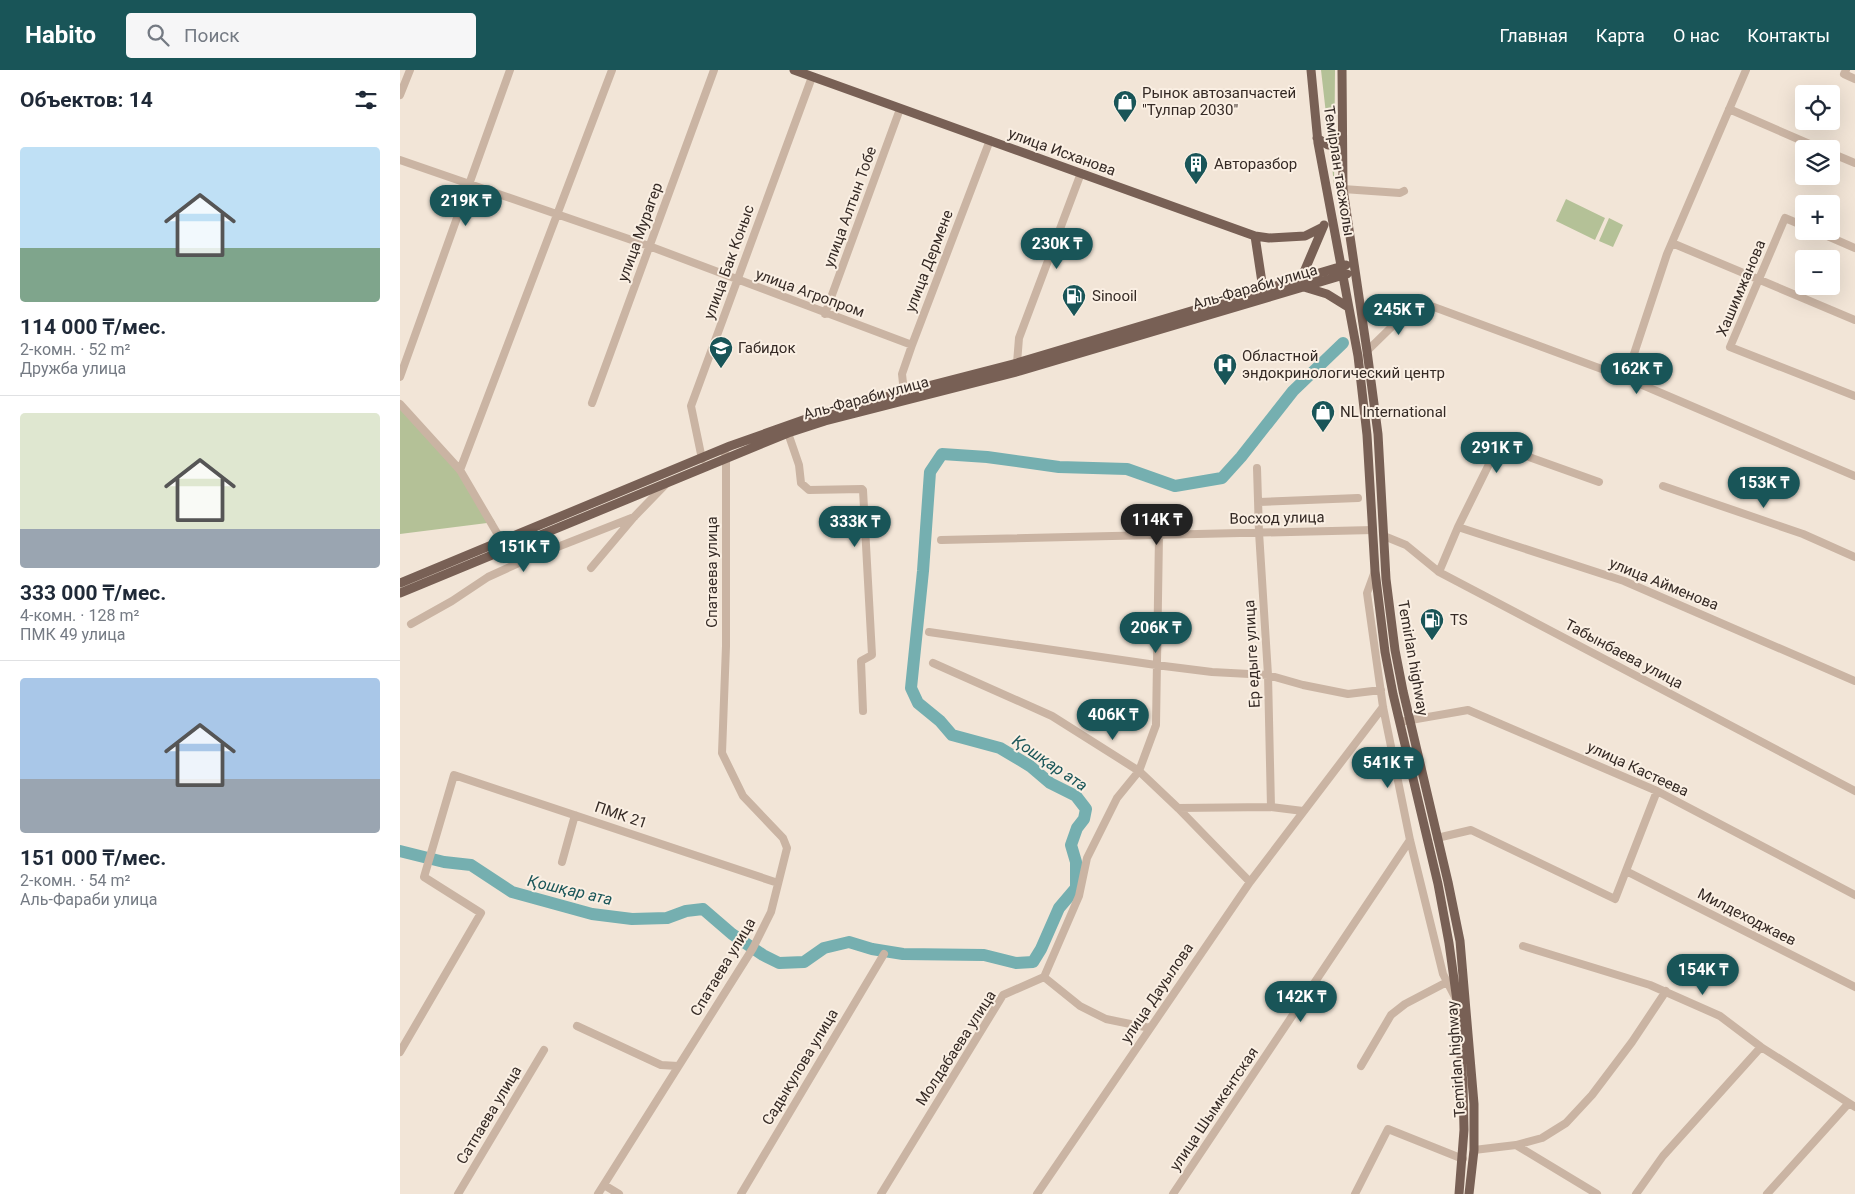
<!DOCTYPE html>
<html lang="ru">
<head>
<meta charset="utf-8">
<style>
	body { margin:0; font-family:Roboto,sans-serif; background:#f6f6f7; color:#1f2937; height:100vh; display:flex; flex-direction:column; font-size:19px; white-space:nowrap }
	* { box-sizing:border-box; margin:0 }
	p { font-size:16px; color:#747a83 }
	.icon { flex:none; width:28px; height:28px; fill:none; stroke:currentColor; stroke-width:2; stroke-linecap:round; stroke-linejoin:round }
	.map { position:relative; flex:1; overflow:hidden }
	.sheet { display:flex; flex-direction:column; background:#fff; width:400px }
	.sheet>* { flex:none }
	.tools { position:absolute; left:1395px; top:15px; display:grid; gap:10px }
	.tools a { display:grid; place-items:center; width:45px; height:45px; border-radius:5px; background:#fff; box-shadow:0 5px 20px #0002; font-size:25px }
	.price { position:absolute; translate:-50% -42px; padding:0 11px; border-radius:18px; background:#195558; color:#fff; font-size:16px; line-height:32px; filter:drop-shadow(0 1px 2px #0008) }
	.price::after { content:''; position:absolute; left:50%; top:30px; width:15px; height:11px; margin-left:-8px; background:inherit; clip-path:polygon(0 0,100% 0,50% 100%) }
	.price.on { background:#222; color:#fff }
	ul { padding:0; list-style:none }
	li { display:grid; align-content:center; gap:10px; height:265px; padding:0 20px }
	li+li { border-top:1px solid #e0e1e3 }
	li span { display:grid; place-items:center; height:155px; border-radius:5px; color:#555 }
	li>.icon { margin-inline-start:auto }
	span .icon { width:90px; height:90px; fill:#fffc; stroke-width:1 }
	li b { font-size:21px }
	h2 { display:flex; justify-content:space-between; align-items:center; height:60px; padding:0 20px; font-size:21px }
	header { display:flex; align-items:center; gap:30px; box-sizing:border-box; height:70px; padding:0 25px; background:#195558; color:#fff }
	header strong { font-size:24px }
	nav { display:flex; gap:28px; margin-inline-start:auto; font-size:18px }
	.search { width:350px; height:45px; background:#f6f6f7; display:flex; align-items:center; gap:12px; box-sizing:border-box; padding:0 18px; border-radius:5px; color:#747a83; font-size:19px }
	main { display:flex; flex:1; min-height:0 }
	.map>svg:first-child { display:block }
	.green { fill:#b4c197 }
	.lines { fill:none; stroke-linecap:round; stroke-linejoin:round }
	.river { stroke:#75afb0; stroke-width:12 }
	.minor { stroke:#cab4a3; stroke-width:8 }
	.major { stroke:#786055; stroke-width:9 }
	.labels { text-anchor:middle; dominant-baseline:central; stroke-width:4; stroke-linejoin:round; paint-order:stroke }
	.poi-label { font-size:15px; fill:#352a25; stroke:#faefe3; text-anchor:start }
	.street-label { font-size:15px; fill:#352a25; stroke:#faefe3 }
	.water-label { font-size:16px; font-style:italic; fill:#195558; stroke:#faefe3 }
</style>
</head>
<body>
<header>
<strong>Habito</strong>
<div class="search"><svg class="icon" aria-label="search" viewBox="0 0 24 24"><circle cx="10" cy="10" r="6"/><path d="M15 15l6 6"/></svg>Поиск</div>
<nav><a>Главная</a><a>Карта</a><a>О нас</a><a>Контакты</a></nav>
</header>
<main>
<section class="sheet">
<h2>Объектов: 14<svg class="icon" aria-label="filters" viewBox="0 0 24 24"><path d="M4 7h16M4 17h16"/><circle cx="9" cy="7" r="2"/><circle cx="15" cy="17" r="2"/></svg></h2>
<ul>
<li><span style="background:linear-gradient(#bfe0f5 65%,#7fa58c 0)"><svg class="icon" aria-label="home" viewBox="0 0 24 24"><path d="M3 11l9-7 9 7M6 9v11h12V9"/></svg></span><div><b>114 000 ₸/мес.</b><p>2-комн. · 52 m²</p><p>Дружба улица</p></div></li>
<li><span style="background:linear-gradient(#dfe7d0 75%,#9aa5b1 0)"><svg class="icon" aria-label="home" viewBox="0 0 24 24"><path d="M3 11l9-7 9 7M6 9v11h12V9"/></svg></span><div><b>333 000 ₸/мес.</b><p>4-комн. · 128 m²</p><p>ПМК 49 улица</p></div></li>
<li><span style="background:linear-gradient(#a9c7e8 65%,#9aa5b1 0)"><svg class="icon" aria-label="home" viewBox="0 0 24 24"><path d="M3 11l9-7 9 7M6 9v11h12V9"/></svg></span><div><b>151 000 ₸/мес.</b><p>2-комн. · 54 m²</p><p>Аль-Фараби улица</p></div></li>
</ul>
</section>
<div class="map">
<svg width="1455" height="1124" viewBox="0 0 1455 1124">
	<rect width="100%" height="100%" fill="#f2e5d7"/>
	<path class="green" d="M 921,0 L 935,0 L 934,114 Z
		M 1166,129 L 1205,148 L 1195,170 L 1156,151 Z
		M 1209,148 L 1223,155 L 1213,177 L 1199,171 Z
		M 0,334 L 60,400 L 95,452 L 0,464 Z"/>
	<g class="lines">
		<path class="river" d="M 0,781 L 44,792 L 71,795 L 112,822 L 192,844 L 232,849 L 267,848 L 286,841 L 303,839 L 332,864 L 363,885 L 379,893 L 404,892 L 424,878 L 449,872 L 472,879 L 503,884 L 584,885 L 616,893 L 633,892 L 641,879 L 659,838 L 676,818 L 676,792 L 671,775 L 677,758 L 684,749 L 686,739 L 676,726 L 650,713 L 630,696 L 600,678 L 552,665 L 540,651 L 518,633 L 511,618 L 523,501 L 530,402 L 542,384 L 587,387 L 659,397 L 727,399 L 775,416 L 822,408 L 841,387 L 893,321 L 943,273"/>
		<path class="minor" d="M 1446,0 L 1444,4 L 1455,9
			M 0,25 L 10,0
			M 1329,39 L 1421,79
			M 1431,83 L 1455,93
			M 0,90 L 249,176 L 512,275
			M 943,119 L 1000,123 L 1004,121
			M 1404,156 L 1385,148 L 1330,277 L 1455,326
			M 1416,161 L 1455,178
			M 1272,173 L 1455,250
			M 425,244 L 500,39
			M 967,281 L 1011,238 L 1023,233 L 1226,308 L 1455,406
			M 617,293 L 619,268 L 681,103
			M 0,307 L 110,0
			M 1226,308 L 1267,184 L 1346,0
			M 504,322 L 502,304 L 512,275 L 590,70
			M 192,333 L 314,0
			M 0,334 L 60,400 L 104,475
			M 388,363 L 399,395 L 401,413 L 409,420 L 462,419 L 463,420 L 472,585 L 461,591 L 463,641
			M 302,389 L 291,336 L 412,7
			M 857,398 L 859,462 L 868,605 L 871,737 L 903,741
			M 60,400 L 212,0
			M 1263,416 L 1403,464 L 1455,487
			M 859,432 L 958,428
			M 1058,457 L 1224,511 L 1455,611
			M 984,466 L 1006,475 L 1039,502 L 1455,721
			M 541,470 L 973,460
			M 191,498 L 234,447 L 266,414
			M 975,501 L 967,523 L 983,637 L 1010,770 L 1043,904 L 1056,929
			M 1039,502 L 1058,457 L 1098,376 L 1199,412
			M 11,554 L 52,531 L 88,507 L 132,487 L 234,447
			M 529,562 L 756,595 L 812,602 L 868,605 L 903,615 L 948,624 L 981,620
			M 533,593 L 652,646 L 739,701 L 778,738 L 850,812
			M 1005,651 L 1068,640 L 1257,721 L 1455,825
			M 778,738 L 871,737
			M 1037,768 L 1071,760 L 1215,829 L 1257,721
			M 162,792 L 175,745
			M 1226,801 L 1455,917
			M 1123,876 L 1250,915 L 1320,946 L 1361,977 L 1455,1037
			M 644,907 L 680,936 L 706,949 L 750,958
			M 177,956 L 261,995 L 278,996
			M 0,982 L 81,843 L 24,807 L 54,705 L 378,813
			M 961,996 L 991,945 L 1005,934 L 1047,912
			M 1116,1075 L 1142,1068 L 1166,1053 L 1192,1025 L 1232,972 L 1266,921
			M 1074,1080 L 1116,1075 L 1197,1124
			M 204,1115 L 219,1124
			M 58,1124 L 144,980
			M 198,1124 L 353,878 L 371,842 L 387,778 L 383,768 L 343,726 L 322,683 L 326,576 L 326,388 L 324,379
			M 341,1124 L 484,884
			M 481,1124 L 603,925 L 644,907 L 679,826 L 687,788 L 717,728 L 739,701 L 756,655 L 759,465
			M 637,1124 L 850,812 L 983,637
			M 773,1124 L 1010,770
			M 955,1124 L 988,1059 L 1063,1089
			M 1236,1124 L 1263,1086 L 1361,977
			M 1367,1124 L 1448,1034"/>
		<path class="major" d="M 394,0 L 855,166 L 869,168 L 905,166 L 923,157
			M 911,0 L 918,73 L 958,286 L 967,365 L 975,501 L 985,582 L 993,624 L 1038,814 L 1049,873 L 1057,931 L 1063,1015 L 1064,1060 L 1059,1124
			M 942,0 L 943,119 L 967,281 L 978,364 L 986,509 L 995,580 L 1003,621 L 1048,812 L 1060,871 L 1074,1034 L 1074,1080 L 1069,1124
			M 917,68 L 928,75 L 936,72 L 942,66
			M 855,166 L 863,219
			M 901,209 L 924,155
			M 904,217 L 927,224 L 948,237
			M 0,513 L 330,376 L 423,343 L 617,293 L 946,195
			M 0,523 L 388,363 L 425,351 L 620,301 L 947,204"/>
	</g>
	<defs>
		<g id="shop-pin" transform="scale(1.25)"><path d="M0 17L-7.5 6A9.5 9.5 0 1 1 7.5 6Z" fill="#195558" stroke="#faefe3"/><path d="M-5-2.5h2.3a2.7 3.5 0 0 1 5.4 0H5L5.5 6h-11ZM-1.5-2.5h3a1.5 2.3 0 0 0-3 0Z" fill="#fff"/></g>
		<g id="building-pin" transform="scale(1.25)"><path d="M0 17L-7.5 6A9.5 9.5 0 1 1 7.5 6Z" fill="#195558" stroke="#faefe3"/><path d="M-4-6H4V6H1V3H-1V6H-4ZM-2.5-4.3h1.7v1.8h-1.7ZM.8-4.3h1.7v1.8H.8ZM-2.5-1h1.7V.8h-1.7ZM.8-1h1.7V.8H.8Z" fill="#fff"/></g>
		<g id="fuel-pin" transform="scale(1.25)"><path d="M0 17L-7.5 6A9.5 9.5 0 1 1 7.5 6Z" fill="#195558" stroke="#faefe3"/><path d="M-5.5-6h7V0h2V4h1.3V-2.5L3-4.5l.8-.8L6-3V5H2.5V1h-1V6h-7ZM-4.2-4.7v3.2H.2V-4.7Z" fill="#fff"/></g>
		<g id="school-pin" transform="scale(1.25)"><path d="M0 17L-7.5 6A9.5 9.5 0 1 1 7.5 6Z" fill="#195558" stroke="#faefe3"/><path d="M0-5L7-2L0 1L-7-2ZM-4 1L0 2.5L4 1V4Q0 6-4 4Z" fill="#fff"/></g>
		<g id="hospital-pin" transform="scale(1.25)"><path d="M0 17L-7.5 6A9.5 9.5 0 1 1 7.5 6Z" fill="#195558" stroke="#faefe3"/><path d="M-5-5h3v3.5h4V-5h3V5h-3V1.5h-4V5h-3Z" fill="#fff"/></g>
	</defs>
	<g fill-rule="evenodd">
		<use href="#shop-pin" x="725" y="32"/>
		<use href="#building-pin" x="796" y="94"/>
		<use href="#fuel-pin" x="674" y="226"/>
		<use href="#school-pin" x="321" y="278"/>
		<use href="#hospital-pin" x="825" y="295"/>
		<use href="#shop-pin" x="923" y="342"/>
		<use href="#fuel-pin" x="1032" y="550"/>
	</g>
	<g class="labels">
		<g class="poi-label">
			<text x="742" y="23">Рынок автозапчастей<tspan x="742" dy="17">"Тулпар 2030"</tspan></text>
			<text x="814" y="94">Авторазбор</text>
			<text x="692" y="226">Sinooil</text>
			<text x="338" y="278">Габидок</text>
			<text x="842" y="286">Областной<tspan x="842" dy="17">эндокринологический центр</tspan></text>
			<text x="940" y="342">NL International</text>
			<text x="1050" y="550">TS</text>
		</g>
		<g class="street-label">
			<text transform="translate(662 82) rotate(20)">улица Исханова</text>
			<text transform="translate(939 101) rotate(81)">Темірлан тасжолы</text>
			<text transform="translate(450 137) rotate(-70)">улица Алтын Тобе</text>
			<text transform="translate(240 162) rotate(-70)">улица Мурагер</text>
			<text transform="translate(529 191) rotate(-69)">улица Дермене</text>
			<text transform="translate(329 192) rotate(-70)">улица Бак Коныс</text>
			<text transform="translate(855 217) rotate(-16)">Аль-Фараби улица</text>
			<text transform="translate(1341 218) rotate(-67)">Хашимжанова</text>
			<text transform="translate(410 223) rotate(20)">улица Агропром</text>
			<text transform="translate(466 328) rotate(-15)">Аль-Фараби улица</text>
			<text transform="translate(877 448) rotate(-1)">Восход улица</text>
			<text transform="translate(312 502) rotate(-90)">Спатаева улица</text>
			<text transform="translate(1264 514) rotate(22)">улица Айменова</text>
			<text transform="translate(852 584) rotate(-93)">Ер едыге улица</text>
			<text transform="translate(1224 584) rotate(28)">Табынбаева улица</text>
			<text transform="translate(1013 588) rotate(80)">Temirlan highway</text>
			<text transform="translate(1238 699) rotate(25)">улица Кастеева</text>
			<text transform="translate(221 745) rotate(19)">ПМК 21</text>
			<text transform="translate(1347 847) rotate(27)">Милдеходжаев</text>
			<text transform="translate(323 897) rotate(-59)">Спатаева улица</text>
			<text transform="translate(757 923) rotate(-56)">улица Дауылова</text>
			<text transform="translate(556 978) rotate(-57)">Молдабаева улица</text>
			<text transform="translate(1056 989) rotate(-94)">Temirlan highway</text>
			<text transform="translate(400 997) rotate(-59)">Садыкулова улица</text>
			<text transform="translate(814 1039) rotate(-56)">улица Шымкентская</text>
			<text transform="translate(89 1045) rotate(-59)">Сатпаева улица</text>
		</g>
		<g class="water-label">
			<text transform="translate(650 693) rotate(34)">Қошқар ата</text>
			<text transform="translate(170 820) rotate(13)">Қошқар ата</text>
		</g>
	</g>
</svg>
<div class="tools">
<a><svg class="icon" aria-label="locate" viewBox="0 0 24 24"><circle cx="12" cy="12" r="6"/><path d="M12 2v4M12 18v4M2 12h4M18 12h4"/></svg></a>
<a><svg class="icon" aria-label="layers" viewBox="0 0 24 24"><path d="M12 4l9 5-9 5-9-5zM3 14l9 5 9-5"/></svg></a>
<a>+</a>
<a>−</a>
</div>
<b class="price" style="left:66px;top:157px">219K ₸</b>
<b class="price" style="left:657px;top:200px">230K ₸</b>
<b class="price" style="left:999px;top:266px">245K ₸</b>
<b class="price" style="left:1237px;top:325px">162K ₸</b>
<b class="price" style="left:1097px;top:404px">291K ₸</b>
<b class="price" style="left:1364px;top:439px">153K ₸</b>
<b class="price on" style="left:757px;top:476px">114K ₸</b>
<b class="price" style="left:455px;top:478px">333K ₸</b>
<b class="price" style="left:124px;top:503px">151K ₸</b>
<b class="price" style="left:756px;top:584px">206K ₸</b>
<b class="price" style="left:713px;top:671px">406K ₸</b>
<b class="price" style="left:988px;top:719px">541K ₸</b>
<b class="price" style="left:1303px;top:926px">154K ₸</b>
<b class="price" style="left:901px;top:953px">142K ₸</b>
</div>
</main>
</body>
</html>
